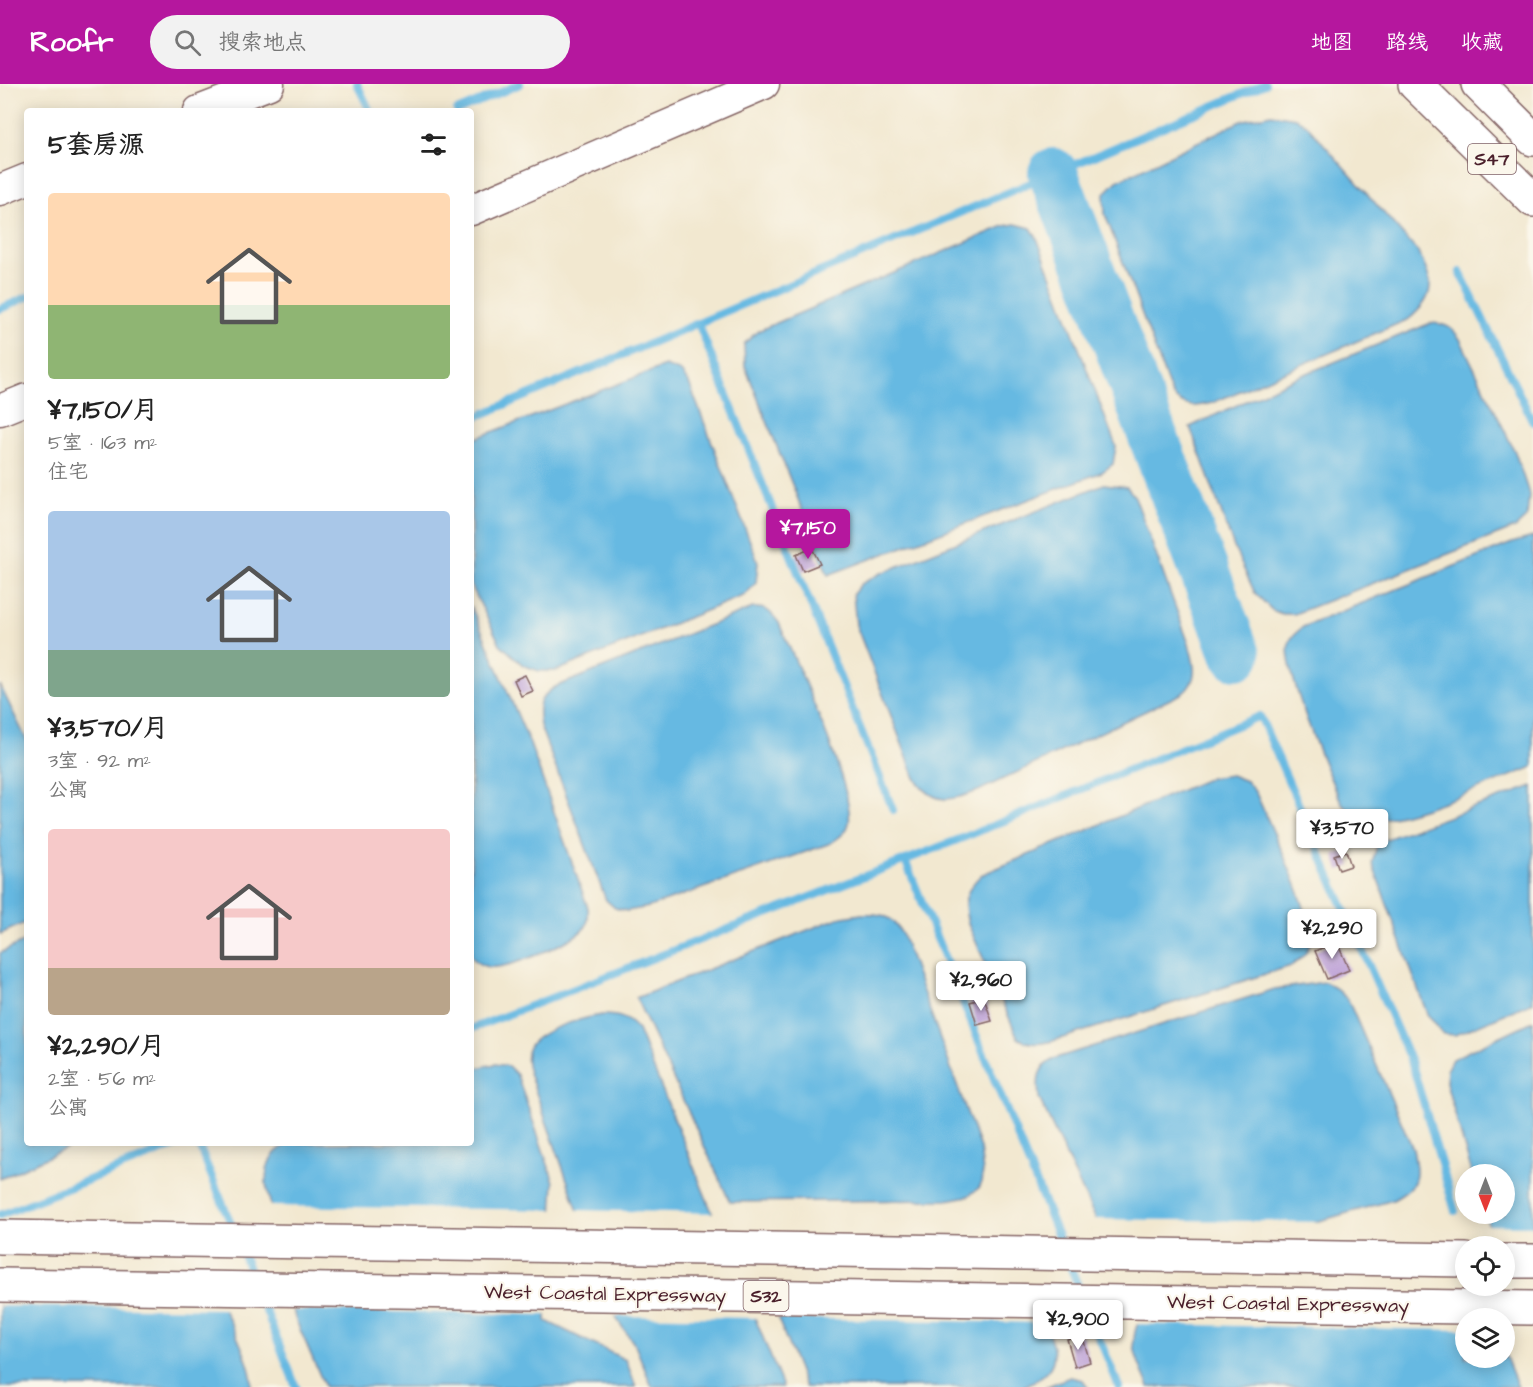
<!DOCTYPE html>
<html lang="zh">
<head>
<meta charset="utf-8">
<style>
	body { margin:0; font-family:"Architects Daughter","LXGW WenKai TC",sans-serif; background:#f2f2f2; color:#222; height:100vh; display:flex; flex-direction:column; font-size:22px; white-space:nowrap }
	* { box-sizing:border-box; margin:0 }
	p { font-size:20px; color:#767676 }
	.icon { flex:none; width:33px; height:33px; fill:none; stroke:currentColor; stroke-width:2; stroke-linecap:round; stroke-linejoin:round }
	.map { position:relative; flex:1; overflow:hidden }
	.panel { position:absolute; left:24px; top:24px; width:450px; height:1038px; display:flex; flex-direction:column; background:#fff; border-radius:6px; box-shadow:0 3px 15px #0003 }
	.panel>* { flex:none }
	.needle { width:39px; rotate:180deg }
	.tools { position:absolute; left:1455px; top:1080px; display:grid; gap:12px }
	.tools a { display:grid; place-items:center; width:60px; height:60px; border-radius:50%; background:#fff; box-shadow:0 3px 15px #0003; font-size:30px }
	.price { position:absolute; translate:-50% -51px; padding:0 14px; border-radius:6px; background:#fff; color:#222; font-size:20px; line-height:39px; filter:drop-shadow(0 2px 3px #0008) }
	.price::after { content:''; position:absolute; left:50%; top:36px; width:18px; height:14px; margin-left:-9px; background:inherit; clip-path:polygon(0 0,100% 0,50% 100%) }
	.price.current { background:#b5179e; color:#fff }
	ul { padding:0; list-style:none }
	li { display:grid; align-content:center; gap:12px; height:318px; padding:0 24px }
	li span { display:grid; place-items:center; height:186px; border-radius:6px; color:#555 }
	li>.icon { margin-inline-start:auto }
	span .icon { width:108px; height:108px; fill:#fffc; stroke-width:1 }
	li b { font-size:26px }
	h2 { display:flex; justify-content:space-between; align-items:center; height:72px; padding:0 24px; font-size:26px }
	header { display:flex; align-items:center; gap:36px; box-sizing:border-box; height:84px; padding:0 30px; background:#b5179e; color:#fff }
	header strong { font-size:28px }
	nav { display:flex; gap:33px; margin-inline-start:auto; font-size:21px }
	.search { width:420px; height:54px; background:#f2f2f2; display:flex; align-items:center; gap:15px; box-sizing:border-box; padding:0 21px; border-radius:33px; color:#767676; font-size:22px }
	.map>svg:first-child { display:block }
	.water { fill:#66b9e2; stroke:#586c86; stroke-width:1.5 }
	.pier { fill:#f2e8d0 }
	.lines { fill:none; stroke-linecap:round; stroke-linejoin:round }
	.stream { stroke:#66b9e2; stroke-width:8 }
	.river { stroke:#66b9e2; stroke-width:50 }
	.building { fill:#bda1d7 }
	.minor-casing { stroke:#856565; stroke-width:33 }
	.highway-casing { stroke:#856565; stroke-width:36 }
	.minor { stroke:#fff; stroke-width:30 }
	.highway { stroke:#fff; stroke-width:33 }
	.labels { text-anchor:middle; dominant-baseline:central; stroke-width:4.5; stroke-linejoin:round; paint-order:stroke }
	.shield { fill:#fbf7ec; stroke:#7f6065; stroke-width:1.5 }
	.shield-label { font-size:18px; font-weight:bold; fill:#4a1f2b }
	.street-label { font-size:20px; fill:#4a1f2b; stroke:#fbf7ec }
</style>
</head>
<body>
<header>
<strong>Roofr</strong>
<div class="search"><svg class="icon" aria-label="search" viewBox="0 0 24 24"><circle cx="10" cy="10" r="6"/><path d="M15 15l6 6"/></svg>搜索地点</div>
<nav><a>地图</a><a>路线</a><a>收藏</a></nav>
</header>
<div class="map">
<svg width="1533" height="1303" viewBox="0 0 1533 1303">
	<rect width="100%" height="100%" fill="#fbf7ec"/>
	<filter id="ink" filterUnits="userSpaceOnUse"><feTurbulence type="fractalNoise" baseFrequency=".0167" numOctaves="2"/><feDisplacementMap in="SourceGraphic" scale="12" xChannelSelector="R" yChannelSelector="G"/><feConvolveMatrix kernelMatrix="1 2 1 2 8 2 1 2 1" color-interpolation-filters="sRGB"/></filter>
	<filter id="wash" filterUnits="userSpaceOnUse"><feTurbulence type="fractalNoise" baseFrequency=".008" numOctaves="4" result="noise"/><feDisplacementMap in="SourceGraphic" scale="24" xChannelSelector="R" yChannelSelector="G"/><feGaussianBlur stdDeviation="1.35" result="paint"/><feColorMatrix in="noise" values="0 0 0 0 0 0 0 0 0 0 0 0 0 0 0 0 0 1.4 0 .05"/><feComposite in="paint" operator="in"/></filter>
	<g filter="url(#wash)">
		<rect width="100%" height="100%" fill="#f2e8d0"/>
		<path class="water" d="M 1271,30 L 1296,34 L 1308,42 L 1417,167 C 1434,197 1437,212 1409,235 L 1212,319 C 1195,323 1185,325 1172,311 L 1105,130 L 1104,110 L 1117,97 L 1241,37 Z
			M 1015,140 L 1031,144 L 1037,154 L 1116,362 L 1113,380 L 1102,388 L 828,491 L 745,282 L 744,260 L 758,247 L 1004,142 Z
			M 1431,239 C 1446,240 1452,243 1460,255 L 1515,368 L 1529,410 L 1527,433 L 1515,444 L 1294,530 L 1282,530 L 1272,526 L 1255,509 L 1235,466 L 1190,343 L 1295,294 Z
			M 665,282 L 681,288 L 689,299 L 758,478 L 756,499 L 745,511 L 556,587 L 539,587 L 523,581 L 500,560 L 471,501 L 471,356 Z
			M 1104,400 L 1127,403 L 1135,413 L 1189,560 C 1194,579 1200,595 1183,609 L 978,707 C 949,717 934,722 915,694 L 856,541 L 853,510 L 861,500 L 879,490 Z
			M 1533,453 L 1533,683 C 1502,695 1386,746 1359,734 C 1354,731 1345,724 1342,719 C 1329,695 1282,582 1289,560 C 1291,552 1297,548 1303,543 L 1512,459 Z
			M 471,522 L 530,660 L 588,824 C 588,830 589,836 586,842 C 577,857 513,882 496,883 C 486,884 477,880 471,872 Z
			M 753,524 C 767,523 771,528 779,539 C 795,578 855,703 849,739 C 847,749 839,753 831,759 L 649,823 L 627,827 L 615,824 L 606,816 L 540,642 C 537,622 538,614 555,603 Z
			M 0,601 L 27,657 L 27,838 L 0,850 Z
			M 1231,691 L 1246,697 L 1256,709 C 1268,738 1314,830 1310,857 C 1309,869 1300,875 1291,882 L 1056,956 C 1042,960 1031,962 1018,954 L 969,842 C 962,820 964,807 981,791 L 1210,694 Z
			M 1533,702 L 1533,918 L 1455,951 L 1443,950 L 1427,930 L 1372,779 L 1378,758 Z
			M 861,830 C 882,829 891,831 902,850 L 980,1064 L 983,1088 L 980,1103 L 968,1112 L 947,1116 L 730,1118 L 636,914 L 838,834 Z
			M 27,856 L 27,1059 L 78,1059 L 0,1095 L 0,869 Z
			M 1325,898 L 1337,905 L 1348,916 L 1413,1065 C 1418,1093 1420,1102 1393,1116 L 1123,1193 L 1039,1014 C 1037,994 1037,983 1056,974 L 1275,905 Z
			M 602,931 C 618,931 627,933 638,946 L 783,1303 L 652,1303 L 635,1261 L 616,1234 L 533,1000 C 529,989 523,974 529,963 C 539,945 583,934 602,931 Z
			M 1533,937 L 1533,1202 L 1504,1162 L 1495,1162 L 1485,1130 L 1504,1130 L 1504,1090 L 1472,1090 L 1446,999 L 1447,985 L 1452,975 Z
			M 495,980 L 508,982 L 517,991 L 554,1098 L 546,1237 L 626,1276 L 636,1303 L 325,1303 L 295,1234 L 266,1100 C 266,1079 271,1067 291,1059 L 471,1059 L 471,985 Z
			M 190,1162 C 203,1187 258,1280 251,1303 L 0,1303 L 0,1203 Z
			M 756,1179 L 1040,1231 C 1058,1267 1064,1286 1022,1303 L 805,1303 Z
			M 1466,1202 L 1466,1274 L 1504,1274 L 1505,1271 L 1518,1303 L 1149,1303 C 1139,1280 1127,1260 1139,1237 Z
			M 1070,1293 L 1083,1296 L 1088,1303 L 1045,1303 Z"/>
		<path class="pier" d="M 267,1122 L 555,1126 L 549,1231 L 290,1226 Z
			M 574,1126 L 715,1129 L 758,1234 L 612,1232 Z
			M 1092,1135 L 1325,1138 L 1123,1196 Z
			M 1485,1141 L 1533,1142 L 1533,1205 L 1506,1208 L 1504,1162 L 1492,1162 Z
			M 190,1159 L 226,1225 L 0,1222 L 0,1200 Z
			M 1460,1162 L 1466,1170 L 1466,1202 L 1479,1202 L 1492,1234 L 1466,1234 L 1465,1246 L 1134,1240 L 1138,1234 Z
			M 833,1169 L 965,1187 L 1042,1229 L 1048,1239 L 775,1234 L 753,1180 Z"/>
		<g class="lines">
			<path class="stream" d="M 357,0 L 370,27
				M 457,27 L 520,0
				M 1460,188 L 1533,338
				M 0,225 L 27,213
				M 698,239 L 893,726
				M 471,335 L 1265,0
				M 905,776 L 1062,1162
				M 471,945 L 965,753 L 1260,632 L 1412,980 L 1455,1127
				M 198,1059 L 235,1150
				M 0,1131 L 182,1059
				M 241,1165 L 254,1198
				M 1068,1177 L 1081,1209
				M 260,1212 L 296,1303
				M 1087,1224 L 1119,1303"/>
			<path class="river" d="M 1053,89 L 1236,571"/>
		</g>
		<g id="blocks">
			<path class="building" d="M 812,464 L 820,480 L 803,487 L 796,471 Z
				M 525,591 L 533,607 L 521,612 L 514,596 Z
				M 1346,767 L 1351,782 L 1339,786 L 1334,771 Z
				M 1337,858 L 1349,886 L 1327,895 L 1315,867 Z
				M 984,914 L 992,937 L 977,941 L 970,918 Z
				M 1082,1251 L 1090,1278 L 1075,1283 L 1067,1255 Z"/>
		</g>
	</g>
	<g filter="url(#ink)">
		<use href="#blocks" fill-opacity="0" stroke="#856565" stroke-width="1.5"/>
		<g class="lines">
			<g class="minor-casing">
				<path id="minor" d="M 199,27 L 269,0
					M 0,106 L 27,95
					M 471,126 L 764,0
					M 0,326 L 27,315"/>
			</g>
			<g class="highway-casing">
				<path id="highway" d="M 1415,0 L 1533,116
					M 1478,0 L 1533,55
					M 0,1153 L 1466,1176
					M 1504,1177 L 1533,1177
					M 0,1201 L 1533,1224"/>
			</g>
			<use href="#minor" class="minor"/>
			<use href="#highway" class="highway"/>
		</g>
	</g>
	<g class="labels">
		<g class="shield">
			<rect x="1468" y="60" width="48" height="30" rx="4.5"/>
			<rect x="743.5" y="1197" width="45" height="30" rx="4.5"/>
		</g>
		<g class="shield-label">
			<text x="1492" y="75">S47</text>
			<text x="766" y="1212">S32</text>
		</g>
		<g class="street-label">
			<text transform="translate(605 1210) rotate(1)">West Coastal Expressway</text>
			<text transform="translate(1288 1220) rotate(1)">West Coastal Expressway</text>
		</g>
	</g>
</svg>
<div class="tools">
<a><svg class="needle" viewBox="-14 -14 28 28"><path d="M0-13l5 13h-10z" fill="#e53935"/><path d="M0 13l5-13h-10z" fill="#767676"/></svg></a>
<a><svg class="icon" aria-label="locate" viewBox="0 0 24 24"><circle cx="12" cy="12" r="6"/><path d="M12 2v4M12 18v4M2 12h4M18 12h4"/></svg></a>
<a><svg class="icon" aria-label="layers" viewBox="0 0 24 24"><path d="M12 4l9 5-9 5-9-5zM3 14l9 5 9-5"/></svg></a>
</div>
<b class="price current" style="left:808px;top:476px">¥7,150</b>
<b class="price" style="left:1342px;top:776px">¥3,570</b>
<b class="price" style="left:1332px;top:876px">¥2,290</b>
<b class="price" style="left:981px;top:928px">¥2,960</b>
<b class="price" style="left:1078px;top:1267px">¥2,900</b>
<section class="panel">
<h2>5套房源<svg class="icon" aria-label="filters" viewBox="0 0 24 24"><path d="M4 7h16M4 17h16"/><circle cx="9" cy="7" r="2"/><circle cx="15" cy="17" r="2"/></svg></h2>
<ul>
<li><span style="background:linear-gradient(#ffd9b3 60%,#8fb573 0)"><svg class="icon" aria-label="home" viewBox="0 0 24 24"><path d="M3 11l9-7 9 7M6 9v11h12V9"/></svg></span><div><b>¥7,150/月</b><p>5室 · 163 m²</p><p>住宅</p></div></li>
<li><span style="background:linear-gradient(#a9c7e8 75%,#7fa58c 0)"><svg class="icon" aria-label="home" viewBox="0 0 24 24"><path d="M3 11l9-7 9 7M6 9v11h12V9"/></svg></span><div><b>¥3,570/月</b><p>3室 · 92 m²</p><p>公寓</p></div></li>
<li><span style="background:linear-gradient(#f6c9c9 75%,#b9a48a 0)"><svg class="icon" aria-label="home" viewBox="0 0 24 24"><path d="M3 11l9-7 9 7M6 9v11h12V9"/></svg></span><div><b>¥2,290/月</b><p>2室 · 56 m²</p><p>公寓</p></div></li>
</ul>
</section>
</div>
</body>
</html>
